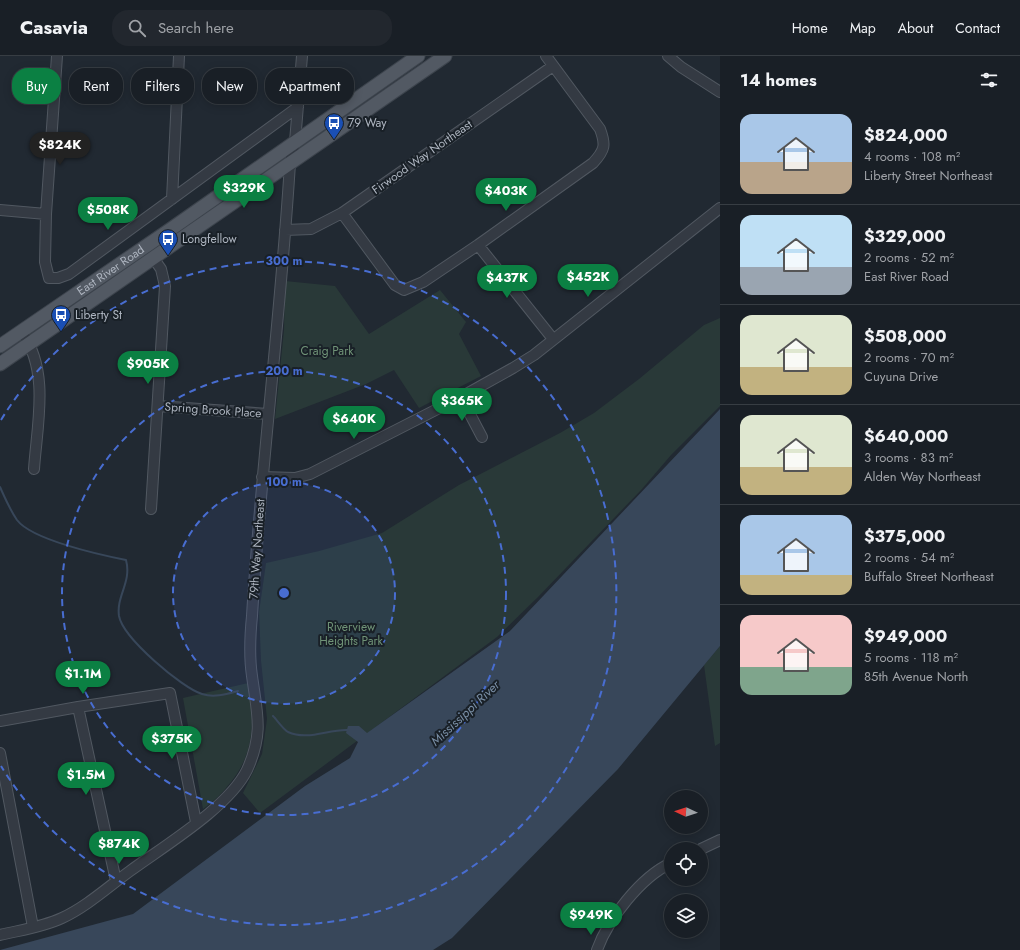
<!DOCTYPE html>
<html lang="en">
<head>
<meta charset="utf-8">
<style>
	body { margin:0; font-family:Jost,sans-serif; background:#22272e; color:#f1f3f6; height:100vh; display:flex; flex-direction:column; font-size:15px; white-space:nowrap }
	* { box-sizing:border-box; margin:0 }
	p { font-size:13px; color:#9fa2a7 }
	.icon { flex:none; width:22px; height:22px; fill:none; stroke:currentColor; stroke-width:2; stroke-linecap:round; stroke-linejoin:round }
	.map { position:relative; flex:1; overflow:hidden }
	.sheet { display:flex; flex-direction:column; background:#191f26; width:300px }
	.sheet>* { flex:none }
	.top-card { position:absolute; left:12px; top:12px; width:380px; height:36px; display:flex; gap:8px }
	.needle { width:26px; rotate:274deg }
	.controls { position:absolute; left:664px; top:734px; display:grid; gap:8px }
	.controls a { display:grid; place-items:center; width:44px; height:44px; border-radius:50%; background:#191f26; box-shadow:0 2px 10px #0003,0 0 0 1px #373d43; font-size:20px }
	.price { position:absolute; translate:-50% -34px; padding:0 9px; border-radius:14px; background:#0b8043; color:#fff; font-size:13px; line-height:26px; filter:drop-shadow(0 1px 2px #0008) }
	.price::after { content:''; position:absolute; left:50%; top:24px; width:12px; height:9px; margin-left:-6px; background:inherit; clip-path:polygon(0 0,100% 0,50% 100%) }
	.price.selected { background:#222; color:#fff }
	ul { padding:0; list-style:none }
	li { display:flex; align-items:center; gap:12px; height:100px; padding:0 20px }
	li+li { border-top:1px solid #373d43 }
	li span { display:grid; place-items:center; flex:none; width:112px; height:80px; border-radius:12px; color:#555 }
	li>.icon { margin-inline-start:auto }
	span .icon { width:48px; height:48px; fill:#fffc; stroke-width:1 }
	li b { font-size:17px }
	h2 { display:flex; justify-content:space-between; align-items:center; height:48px; padding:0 20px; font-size:17px }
	.pill { padding:0 14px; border-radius:16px; background:#191f26; box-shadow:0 2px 10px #0003,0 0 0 1px #373d43; font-size:14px; line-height:36px }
	.pill.selected { background:#0b8043; color:#fff }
	header { display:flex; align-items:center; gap:24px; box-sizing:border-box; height:56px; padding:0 20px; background:#191f26; border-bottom:1px solid #373d43 }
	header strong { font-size:19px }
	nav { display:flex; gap:22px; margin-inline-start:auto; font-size:14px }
	.search { width:280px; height:36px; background:#22272e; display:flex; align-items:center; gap:10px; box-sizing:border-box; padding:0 14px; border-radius:16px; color:#9fa2a7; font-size:15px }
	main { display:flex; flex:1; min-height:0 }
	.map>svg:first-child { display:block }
	.green { fill:#293938 }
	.water { fill:#38475a }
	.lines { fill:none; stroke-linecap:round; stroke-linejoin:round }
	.stream { stroke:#38475a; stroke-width:2 }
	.minor-casing { stroke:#515861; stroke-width:12 }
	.major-casing { stroke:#3d444d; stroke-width:15 }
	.minor { stroke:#343a43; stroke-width:10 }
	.major { stroke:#525963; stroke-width:13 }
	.ring { fill:none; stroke:#486dd1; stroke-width:2; stroke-dasharray:7 5 }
	.labels { text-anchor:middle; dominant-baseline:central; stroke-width:4; stroke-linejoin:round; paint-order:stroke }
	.poi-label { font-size:12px; fill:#aeb5c0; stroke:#192027; text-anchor:start }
	.street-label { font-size:12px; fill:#aeb5c0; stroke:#192027 }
	.park-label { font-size:12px; fill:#709377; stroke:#192027 }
	.water-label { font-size:13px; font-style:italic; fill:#798ea5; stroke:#192027 }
	.centre { fill:#486dd1; stroke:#192027; stroke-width:2 }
	.ring-label { font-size:12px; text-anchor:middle; font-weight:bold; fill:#486dd1; stroke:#192027; stroke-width:4; stroke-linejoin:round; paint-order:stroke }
</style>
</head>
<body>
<header>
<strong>Casavia</strong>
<div class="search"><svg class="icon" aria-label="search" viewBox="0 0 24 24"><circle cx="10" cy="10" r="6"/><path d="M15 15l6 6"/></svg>Search here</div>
<nav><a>Home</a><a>Map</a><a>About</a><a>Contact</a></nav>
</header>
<main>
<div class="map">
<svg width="720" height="894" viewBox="0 0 720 894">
	<rect width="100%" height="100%" fill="#212932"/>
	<path class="green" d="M 285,225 L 335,230 L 369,278 L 440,234 L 466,266 L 459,278 L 481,320 L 419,352 L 394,314 L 366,328 L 275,363 L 284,274 Z
		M 720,262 L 720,350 L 671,399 L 642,433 L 538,541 L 497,581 L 260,757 L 243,737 L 262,698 L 267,663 L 261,605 L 259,556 L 266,507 L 319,495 L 382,477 L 459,429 L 560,377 L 594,357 L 639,323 L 704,269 Z
		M 720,590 L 720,687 L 715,690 L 704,609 Z
		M 248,627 C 255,667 255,700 226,732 C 220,740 211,747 203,753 L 183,642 Z"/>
	<path class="water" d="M 720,353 L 720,590 L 618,713 L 452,882 L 433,894 L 0,894 L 133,858 L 305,730 L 350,702 L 358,686 L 346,677 L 348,670 L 359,670 L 367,677 L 510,575 Z"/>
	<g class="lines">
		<path class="stream" d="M 0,431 C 5,442 10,454 17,464 C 32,484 101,499 126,504 C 132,526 116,540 119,560 C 123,582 182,632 202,638 C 214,642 227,638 238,635
			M 273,660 C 277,664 283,673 288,676 C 308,685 328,673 348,674"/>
		<g class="minor-casing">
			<path id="minor" d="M 57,0 L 46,158 L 45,206 L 49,222 L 58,222 L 69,218 L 298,51
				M 668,0 L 681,11 L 720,36
				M 172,143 L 179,0
				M 0,154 L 46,158
				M 342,157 L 395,229 L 404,234 L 423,226 L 478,189 L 593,107 C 605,94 606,89 600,73 L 546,0
				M 285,174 L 311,173 L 342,157 L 553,10
				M 478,189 L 553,283
				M 22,276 C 50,316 37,368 34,413
				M 461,341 L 482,381
				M 158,350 L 268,358
				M 262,421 L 295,422 L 310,418 L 461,341 L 513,312 L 534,299 L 720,152
				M 151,453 L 165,230 L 161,213 L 154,203
				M 78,651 L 116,825
				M 0,665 L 78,651 L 170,637 L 196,766
				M 0,697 L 33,871
				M 701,793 L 720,784
				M 0,879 C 21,874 43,871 62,862 C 86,851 108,831 130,815 C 164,790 229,751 247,714 C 264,677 257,657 252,620 C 249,600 250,580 252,560 C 261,409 281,258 290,107 L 295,86 L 302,0
				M 597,894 C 608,863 641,821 671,807"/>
		</g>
		<g class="major-casing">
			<g id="major">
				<path id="s1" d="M 0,290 L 171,173 L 418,0"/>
				<path d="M 0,308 L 445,0"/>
			</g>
		</g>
		<use href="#minor" class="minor"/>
		<use href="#major" class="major"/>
	</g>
	<circle cx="284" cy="537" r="111" fill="#486dd1" fill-opacity=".12"/>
	<g class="ring">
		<circle cx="284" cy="537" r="111"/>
		<circle cx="284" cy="537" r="222"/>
		<path d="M1 364A332 332 0 1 1 1 710"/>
	</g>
	<defs>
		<g id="bus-pin" transform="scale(1)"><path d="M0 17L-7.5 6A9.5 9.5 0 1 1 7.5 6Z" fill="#1a4fb4" stroke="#192027"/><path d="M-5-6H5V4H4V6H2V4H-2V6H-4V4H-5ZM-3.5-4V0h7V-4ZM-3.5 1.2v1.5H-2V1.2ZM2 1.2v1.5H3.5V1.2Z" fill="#fff"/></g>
	</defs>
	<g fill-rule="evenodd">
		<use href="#bus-pin" x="334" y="67"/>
		<use href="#bus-pin" x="168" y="183"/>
		<use href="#bus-pin" x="61" y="259"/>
	</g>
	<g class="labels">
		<g class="poi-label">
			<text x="348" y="67">79 Way</text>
			<text x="182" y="183">Longfellow</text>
			<text x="75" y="259">Liberty St</text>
		</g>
		<g class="street-label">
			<text transform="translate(422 101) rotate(-35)">Firwood Way Northeast</text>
			<text stroke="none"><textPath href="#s1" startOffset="134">East River Road</textPath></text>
			<text transform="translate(213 354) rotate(4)">Spring Brook Place</text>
			<text transform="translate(257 493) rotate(-86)">79th Way Northeast</text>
		</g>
		<g class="park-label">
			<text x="327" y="295">Craig Park</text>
			<text x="351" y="571">Riverview<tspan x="351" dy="14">Heights Park</tspan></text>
		</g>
		<g class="water-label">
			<text transform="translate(465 657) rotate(-43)">Mississippi River</text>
		</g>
	</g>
	<circle cx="284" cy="537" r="6" class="centre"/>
	<g class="ring-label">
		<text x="284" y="209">300 m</text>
		<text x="284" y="319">200 m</text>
		<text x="284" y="430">100 m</text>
	</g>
</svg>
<div class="controls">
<a><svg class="needle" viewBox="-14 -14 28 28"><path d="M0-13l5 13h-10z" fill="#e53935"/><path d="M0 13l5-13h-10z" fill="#9fa2a7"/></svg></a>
<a><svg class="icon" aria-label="locate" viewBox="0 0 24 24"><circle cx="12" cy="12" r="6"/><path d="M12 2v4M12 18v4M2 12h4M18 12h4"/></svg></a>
<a><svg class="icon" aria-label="layers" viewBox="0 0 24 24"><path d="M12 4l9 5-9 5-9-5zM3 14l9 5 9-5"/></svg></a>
</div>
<b class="price selected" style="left:60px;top:110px">$824K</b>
<b class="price" style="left:244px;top:153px">$329K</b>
<b class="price" style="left:506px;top:156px">$403K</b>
<b class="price" style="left:108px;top:175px">$508K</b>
<b class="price" style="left:588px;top:242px">$452K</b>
<b class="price" style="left:507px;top:243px">$437K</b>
<b class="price" style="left:148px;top:329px">$905K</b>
<b class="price" style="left:462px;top:366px">$365K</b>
<b class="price" style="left:354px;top:384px">$640K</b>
<b class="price" style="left:83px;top:639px">$1.1M</b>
<b class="price" style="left:172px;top:704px">$375K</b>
<b class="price" style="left:86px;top:740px">$1.5M</b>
<b class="price" style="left:119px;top:809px">$874K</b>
<b class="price" style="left:591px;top:880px">$949K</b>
<div class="top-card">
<a class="pill selected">Buy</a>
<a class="pill">Rent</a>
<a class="pill">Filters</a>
<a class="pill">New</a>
<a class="pill">Apartment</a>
</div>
</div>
<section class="sheet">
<h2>14 homes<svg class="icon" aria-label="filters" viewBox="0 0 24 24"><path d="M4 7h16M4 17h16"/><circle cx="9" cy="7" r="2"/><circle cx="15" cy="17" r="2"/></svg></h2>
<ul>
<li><span style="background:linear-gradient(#a9c7e8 60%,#b9a48a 0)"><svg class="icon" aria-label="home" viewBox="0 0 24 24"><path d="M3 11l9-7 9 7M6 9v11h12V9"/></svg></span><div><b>$824,000</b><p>4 rooms · 108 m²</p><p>Liberty Street Northeast</p></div></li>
<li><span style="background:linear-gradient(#bfe0f5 65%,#9aa5b1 0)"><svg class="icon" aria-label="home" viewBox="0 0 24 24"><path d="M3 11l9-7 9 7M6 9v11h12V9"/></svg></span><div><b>$329,000</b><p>2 rooms · 52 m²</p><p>East River Road</p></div></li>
<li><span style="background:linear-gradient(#dfe7d0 65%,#c2b280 0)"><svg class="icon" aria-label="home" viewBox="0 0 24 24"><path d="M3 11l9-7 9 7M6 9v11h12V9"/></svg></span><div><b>$508,000</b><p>2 rooms · 70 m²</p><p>Cuyuna Drive</p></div></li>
<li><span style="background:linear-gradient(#dfe7d0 65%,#c2b280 0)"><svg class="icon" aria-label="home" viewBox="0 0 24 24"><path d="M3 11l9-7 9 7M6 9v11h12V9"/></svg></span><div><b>$640,000</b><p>3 rooms · 83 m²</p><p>Alden Way Northeast</p></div></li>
<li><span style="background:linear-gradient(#a9c7e8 75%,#c2b280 0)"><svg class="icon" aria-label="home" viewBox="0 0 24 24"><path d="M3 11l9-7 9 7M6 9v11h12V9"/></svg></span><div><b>$375,000</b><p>2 rooms · 54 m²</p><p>Buffalo Street Northeast</p></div></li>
<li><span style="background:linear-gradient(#f6c9c9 65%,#7fa58c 0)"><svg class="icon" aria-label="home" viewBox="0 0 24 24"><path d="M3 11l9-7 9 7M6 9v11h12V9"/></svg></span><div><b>$949,000</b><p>5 rooms · 118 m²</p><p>85th Avenue North</p></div></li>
</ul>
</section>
</main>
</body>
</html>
